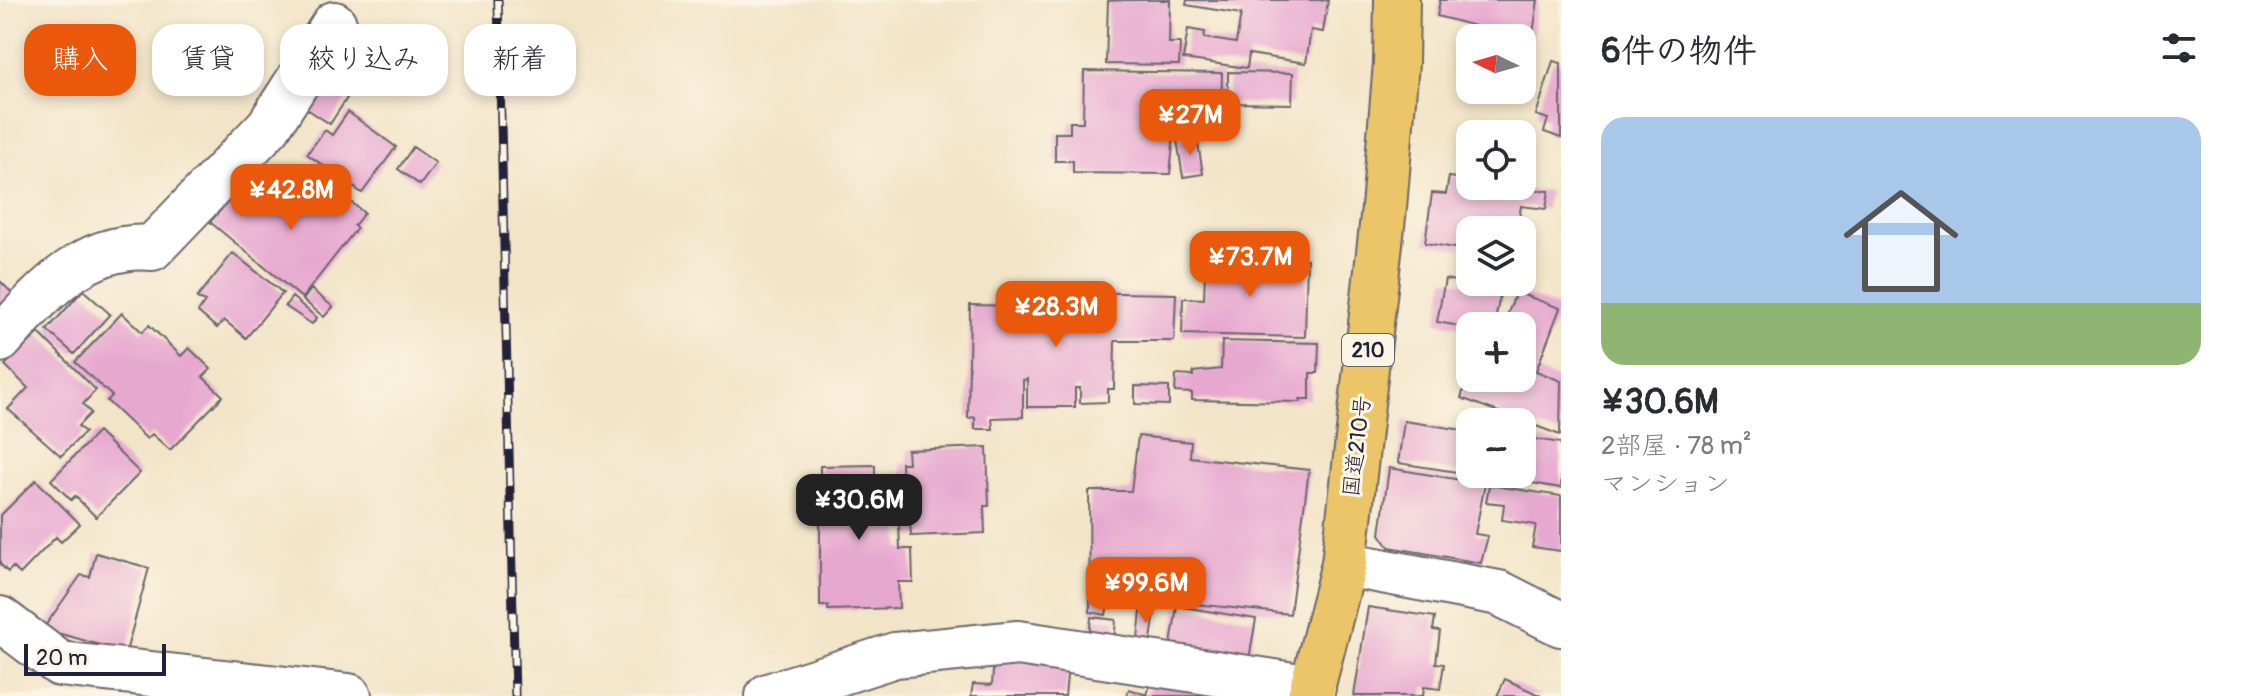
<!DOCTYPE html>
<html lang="ja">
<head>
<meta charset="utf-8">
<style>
	body { margin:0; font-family:Pangolin,"Klee One",sans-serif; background:#f2f2f3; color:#2b2b33; height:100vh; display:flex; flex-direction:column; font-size:30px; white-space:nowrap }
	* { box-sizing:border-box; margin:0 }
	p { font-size:26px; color:#7c7c81 }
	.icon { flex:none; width:44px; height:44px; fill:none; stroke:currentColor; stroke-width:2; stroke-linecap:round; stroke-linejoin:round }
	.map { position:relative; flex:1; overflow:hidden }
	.side { display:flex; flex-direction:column; background:#fff; width:680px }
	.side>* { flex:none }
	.hud { position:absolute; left:24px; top:24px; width:760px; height:72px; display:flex; gap:16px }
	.needle { width:52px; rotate:275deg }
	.fabs { position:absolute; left:1456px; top:24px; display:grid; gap:16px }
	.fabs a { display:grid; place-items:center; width:80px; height:80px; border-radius:16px; background:#fff; box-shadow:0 4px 12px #0003; font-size:40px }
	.scale { position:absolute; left:24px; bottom:20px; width:142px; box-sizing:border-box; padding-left:8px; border:4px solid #22223b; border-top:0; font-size:22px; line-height:28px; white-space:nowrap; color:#22223b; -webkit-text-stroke:6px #fcf5e5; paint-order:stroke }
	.price { position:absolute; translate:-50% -68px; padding:0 18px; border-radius:16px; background:#ea580c; color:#fff; font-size:26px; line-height:52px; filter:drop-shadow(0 2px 4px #0008) }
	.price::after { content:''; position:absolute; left:50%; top:48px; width:24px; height:18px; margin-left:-12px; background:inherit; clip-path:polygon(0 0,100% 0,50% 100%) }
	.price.on { background:#222; color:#fff }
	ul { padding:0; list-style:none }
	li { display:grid; align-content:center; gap:16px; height:424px; padding:0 40px }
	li+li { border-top:2px solid #e1e1e2 }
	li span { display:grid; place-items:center; height:248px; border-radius:24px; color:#555 }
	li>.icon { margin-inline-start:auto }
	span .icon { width:144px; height:144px; fill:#fffc; stroke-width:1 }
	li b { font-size:34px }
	h2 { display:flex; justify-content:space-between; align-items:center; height:96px; padding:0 40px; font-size:34px }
	.chip { padding:0 28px; border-radius:24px; background:#fff; box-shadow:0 4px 12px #0003; font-size:28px; line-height:72px }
	.chip.on { background:#ea580c; color:#fff }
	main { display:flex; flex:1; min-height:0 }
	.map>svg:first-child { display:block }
	.building { fill:#e7a8d0 }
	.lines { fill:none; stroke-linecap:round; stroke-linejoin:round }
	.street-casing { stroke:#6b666c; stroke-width:48 }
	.highway-casing { stroke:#6b666c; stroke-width:48 }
	.street { stroke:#fff; stroke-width:44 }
	.highway { stroke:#edc569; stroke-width:44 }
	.rail-casing { stroke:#22223b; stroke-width:9 }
	.rail { stroke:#fcf5e5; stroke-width:6; stroke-dasharray:18; stroke-linecap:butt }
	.labels { text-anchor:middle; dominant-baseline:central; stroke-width:6; stroke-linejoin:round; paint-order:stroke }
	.shield { fill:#fcf5e5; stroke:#63616e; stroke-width:2 }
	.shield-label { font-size:20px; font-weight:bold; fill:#22223b }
	.street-label { font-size:22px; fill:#22223b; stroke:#fcf5e5 }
</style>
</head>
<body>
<main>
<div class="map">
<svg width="1561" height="696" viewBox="0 0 1561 696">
	<rect width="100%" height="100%" fill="#fcf5e5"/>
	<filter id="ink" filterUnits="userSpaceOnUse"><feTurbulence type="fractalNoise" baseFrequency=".0125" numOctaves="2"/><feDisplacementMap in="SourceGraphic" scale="16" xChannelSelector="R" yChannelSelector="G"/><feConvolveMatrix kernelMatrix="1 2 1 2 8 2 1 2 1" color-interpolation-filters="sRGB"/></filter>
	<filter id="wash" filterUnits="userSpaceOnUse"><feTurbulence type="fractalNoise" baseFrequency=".006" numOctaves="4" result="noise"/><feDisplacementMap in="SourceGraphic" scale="32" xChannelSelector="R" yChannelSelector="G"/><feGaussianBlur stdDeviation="1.8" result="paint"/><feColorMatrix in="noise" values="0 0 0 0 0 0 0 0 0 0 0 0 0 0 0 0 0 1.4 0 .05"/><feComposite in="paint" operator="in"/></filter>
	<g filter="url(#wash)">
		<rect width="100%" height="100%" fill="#f2e4c7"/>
		<g id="blocks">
			<path class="building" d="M 1124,0 L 1170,0 L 1169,43 L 1180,43 L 1179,65 L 1106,64 L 1108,1 Z
				M 1187,0 L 1328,0 L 1323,32 L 1311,30 L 1306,63 L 1249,54 L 1247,68 L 1183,59 L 1188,29 L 1205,32 L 1204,38 L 1236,43 L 1241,14 L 1186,5 Z
				M 1440,0 L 1538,0 L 1532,41 L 1437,16 Z
				M 1553,61 L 1561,63 L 1561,138 L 1544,132 L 1548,119 L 1536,115 Z
				M 1084,71 L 1222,73 L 1221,114 L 1176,113 L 1170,174 L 1073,173 L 1073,161 L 1055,161 L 1055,133 L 1070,133 L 1070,122 L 1083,122 Z
				M 1228,72 L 1293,73 L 1292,104 L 1228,103 Z
				M 317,79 L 347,98 L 330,124 L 301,105 Z
				M 348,112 L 396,147 L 362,193 L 307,154 L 325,130 L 332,135 Z
				M 1197,137 L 1203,174 L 1183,177 L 1177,140 Z
				M 413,147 L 436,163 L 420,185 L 398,169 Z
				M 293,173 L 316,191 L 309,199 L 313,202 L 333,199 L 338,191 L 364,213 L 354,226 L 357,228 L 302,298 L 210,222 L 233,196 L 252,213 L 266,194 L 272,199 Z
				M 1449,177 L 1470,180 L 1470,186 L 1549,191 L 1546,209 L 1521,206 L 1517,230 L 1470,230 L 1470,241 L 1462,240 L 1461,249 L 1425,243 L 1432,193 L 1446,194 Z
				M 233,253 L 283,293 L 246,338 L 224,320 L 217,328 L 198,312 L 205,302 L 197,298 Z
				M 1212,257 L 1307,259 L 1305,337 L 1182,334 L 1183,298 L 1204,299 L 1205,271 L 1212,272 Z
				M 1445,279 L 1501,290 L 1494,326 L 1470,328 L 1437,322 Z
				M 0,281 L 17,298 L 0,313 Z
				M 311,289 L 333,307 L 324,317 L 303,300 Z
				M 83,290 L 110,314 L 74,354 L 47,330 Z
				M 1063,292 L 1176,294 L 1174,341 L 1115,341 L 1114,389 L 1108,389 L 1108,402 L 1080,403 L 1080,388 L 1075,388 L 1075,407 L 1027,407 L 1027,379 L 1023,380 L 1023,417 L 992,418 L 993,429 L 975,429 L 975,417 L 968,418 L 970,305 L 1028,306 L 1029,295 Z
				M 1516,292 L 1560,308 L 1536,371 L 1561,381 L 1560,435 L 1461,398 L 1466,383 L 1460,380 L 1470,354 L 1470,378 L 1522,378 L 1522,326 L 1503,326 Z
				M 292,297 L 317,318 L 312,324 L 285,306 Z
				M 122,313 L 142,332 L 149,325 L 181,356 L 189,348 L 211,369 L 203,377 L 223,396 L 170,450 L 152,434 L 147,439 L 107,401 L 112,396 L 75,362 Z
				M 39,333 L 96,390 L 83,404 L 91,413 L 78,426 L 85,432 L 61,456 L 8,409 L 28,388 L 5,365 Z
				M 1222,341 L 1319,343 L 1318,373 L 1310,373 L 1310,399 L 1300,399 L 1301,402 L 1192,400 L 1192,393 L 1175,392 L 1176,375 L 1193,376 L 1193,372 L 1221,369 Z
				M 1135,386 L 1169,387 L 1169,405 L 1135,404 Z
				M 1404,421 L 1470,431 L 1470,474 L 1398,463 Z
				M 98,432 L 140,473 L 96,517 L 75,496 L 71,500 L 51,480 Z
				M 1138,436 L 1191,442 L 1190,457 L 1309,470 L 1290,614 L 1138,598 L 1137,606 L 1108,603 L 1106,615 L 1090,612 L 1089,491 L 1131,491 Z
				M 1522,437 L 1561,443 L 1561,488 L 1490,476 L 1522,474 Z
				M 987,447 L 989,506 L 984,506 L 985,533 L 911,536 L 909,508 L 903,509 L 901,463 L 908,463 L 907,450 Z
				M 875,465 L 875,495 L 898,498 L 900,549 L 912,549 L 913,582 L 898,582 L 899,608 L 828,610 L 828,606 L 820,606 L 820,466 Z
				M 1389,468 L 1485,484 L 1475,534 L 1488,536 L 1481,563 L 1389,547 L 1380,534 Z
				M 36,480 L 80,524 L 61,542 L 56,537 L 20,574 L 13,567 L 8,572 L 0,564 L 0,516 Z
				M 1489,485 L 1561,496 L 1561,551 L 1532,547 L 1536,525 L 1502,520 L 1504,504 L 1486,502 Z
				M 96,553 L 149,568 L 126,652 L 43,629 L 81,575 L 90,577 Z
				M 1177,606 L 1256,619 L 1248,665 L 1170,651 Z
				M 1368,607 L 1435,617 L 1433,630 L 1440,631 L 1436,663 L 1444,664 L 1440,689 L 1424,687 L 1423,696 L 1354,696 Z
				M 1141,611 L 1155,612 L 1151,640 L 1138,639 Z
				M 1091,617 L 1116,620 L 1114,641 L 1089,638 Z
				M 994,658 L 1068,665 L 1065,696 L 971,696 L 973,684 L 992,685 Z
				M 1505,679 L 1541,696 L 1497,696 Z
				M 1151,681 L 1227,696 L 1127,696 L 1129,689 L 1147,695 Z"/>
		</g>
	</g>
	<g filter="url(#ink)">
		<use href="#blocks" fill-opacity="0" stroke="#6b666c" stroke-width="2"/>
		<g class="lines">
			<g class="street-casing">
				<path id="street" d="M 0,340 C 42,293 84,242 152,248 L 269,126 L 334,24
					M 1344,564 L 1499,593 L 1561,624
					M 0,619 L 60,664 L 349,696
					M 768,696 L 895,655 L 1018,643 L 1313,688"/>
			</g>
			<g class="highway-casing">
				<path id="highway" d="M 1310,696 L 1344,564 L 1384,208 L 1396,63 L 1397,0"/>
			</g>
			<use href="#street" class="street"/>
			<use href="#highway" class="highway"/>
			<g class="rail-casing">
				<path id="rail" d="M 498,0 L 515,696"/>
			</g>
			<use href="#rail" class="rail"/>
		</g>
	</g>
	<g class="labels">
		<rect class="shield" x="1342" y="334" width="52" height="32" rx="6"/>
		<g class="shield-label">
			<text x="1368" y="350">210</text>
		</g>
		<g class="street-label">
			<text transform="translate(1357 446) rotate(-83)">国道210号</text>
		</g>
	</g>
</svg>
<div class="fabs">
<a><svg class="needle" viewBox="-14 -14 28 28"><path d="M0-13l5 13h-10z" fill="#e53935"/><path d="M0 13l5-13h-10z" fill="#7c7c81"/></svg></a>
<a><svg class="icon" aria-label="locate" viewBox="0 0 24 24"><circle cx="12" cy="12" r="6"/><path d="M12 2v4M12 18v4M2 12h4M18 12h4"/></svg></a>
<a><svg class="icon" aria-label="layers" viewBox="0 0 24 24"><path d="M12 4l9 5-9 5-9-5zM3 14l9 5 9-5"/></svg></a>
<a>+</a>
<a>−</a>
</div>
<div class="scale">20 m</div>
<b class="price" style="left:1190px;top:157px">¥27M</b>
<b class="price" style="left:291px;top:232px">¥42.8M</b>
<b class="price" style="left:1250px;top:299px">¥73.7M</b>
<b class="price" style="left:1056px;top:349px">¥28.3M</b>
<b class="price on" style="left:859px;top:542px">¥30.6M</b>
<b class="price" style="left:1146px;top:625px">¥99.6M</b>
<div class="hud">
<a class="chip on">購入</a>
<a class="chip">賃貸</a>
<a class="chip">絞り込み</a>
<a class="chip">新着</a>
</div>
</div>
<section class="side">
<h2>6件の物件<svg class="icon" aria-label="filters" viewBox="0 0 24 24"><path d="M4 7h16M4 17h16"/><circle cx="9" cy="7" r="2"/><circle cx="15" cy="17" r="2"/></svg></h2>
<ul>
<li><span style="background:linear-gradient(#a9c7e8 75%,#8fb573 0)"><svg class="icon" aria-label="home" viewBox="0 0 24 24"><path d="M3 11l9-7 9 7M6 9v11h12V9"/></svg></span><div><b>¥30.6M</b><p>2部屋 · 78 m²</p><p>マンション</p></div></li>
</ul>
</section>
</main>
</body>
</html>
